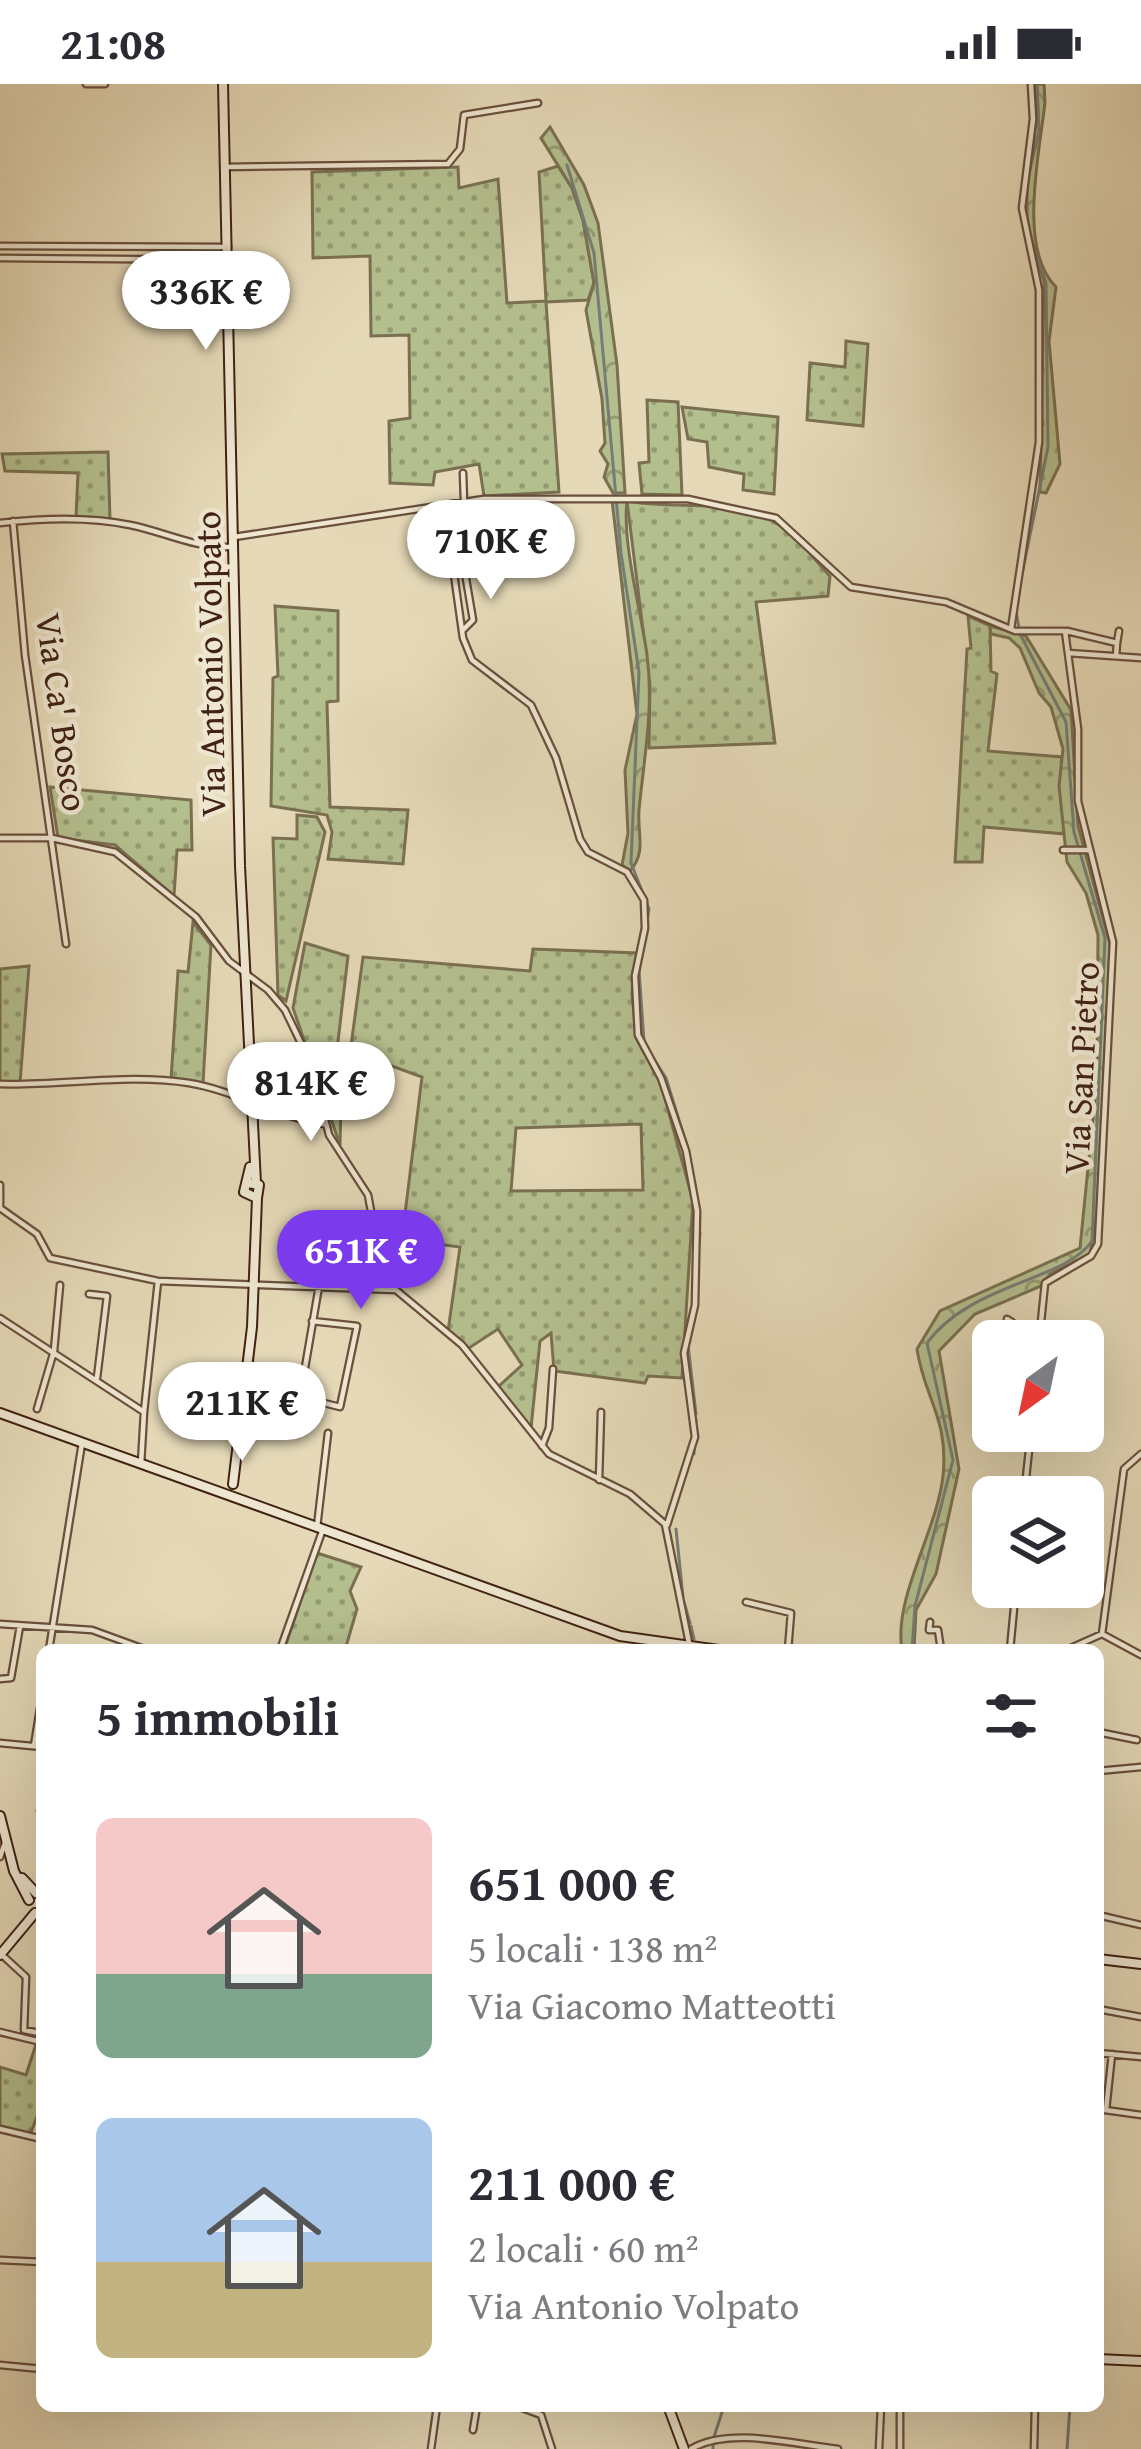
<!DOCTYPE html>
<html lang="it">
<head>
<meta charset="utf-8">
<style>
	body { margin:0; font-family:"Gentium Book Plus",serif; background:#f7f7f7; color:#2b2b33; height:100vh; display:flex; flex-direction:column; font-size:45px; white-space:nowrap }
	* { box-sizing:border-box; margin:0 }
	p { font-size:39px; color:#7c7c81 }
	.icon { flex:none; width:66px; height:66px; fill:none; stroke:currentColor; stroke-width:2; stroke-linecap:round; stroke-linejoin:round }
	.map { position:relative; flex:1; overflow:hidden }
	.drawer { position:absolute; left:36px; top:1560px; width:1068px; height:768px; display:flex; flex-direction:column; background:#fff; border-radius:18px; box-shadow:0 12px 48px #0002 }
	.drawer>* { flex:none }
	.needle { width:78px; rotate:213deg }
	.controls { position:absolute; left:972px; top:1236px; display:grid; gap:24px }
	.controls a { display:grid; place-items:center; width:132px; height:132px; border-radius:18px; background:#fff; box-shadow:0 12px 48px #0002; font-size:60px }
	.price { position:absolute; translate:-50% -102px; padding:0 27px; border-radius:42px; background:#fff; color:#222; font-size:39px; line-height:78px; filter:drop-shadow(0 3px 6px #0008) }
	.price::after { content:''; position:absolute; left:50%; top:72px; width:36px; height:27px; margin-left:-18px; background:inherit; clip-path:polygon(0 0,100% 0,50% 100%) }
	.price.selected { background:#7c3aed; color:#fff }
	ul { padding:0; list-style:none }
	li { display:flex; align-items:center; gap:36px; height:300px; padding:0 60px }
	li span { display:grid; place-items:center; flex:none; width:336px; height:240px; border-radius:18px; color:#555 }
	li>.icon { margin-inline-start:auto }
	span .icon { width:144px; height:144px; fill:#fffc; stroke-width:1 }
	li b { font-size:51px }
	h2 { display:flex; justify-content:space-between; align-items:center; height:144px; padding:0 60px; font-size:51px }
	.status { display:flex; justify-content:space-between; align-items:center; height:84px; padding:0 60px; background:#fff; direction:ltr }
	.status svg { height:33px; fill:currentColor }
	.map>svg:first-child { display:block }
	.grass { fill:url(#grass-dots); stroke:#7a7051; stroke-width:3; fill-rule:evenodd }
	.forest { fill:url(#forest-crowns); stroke:#7a7051; stroke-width:3 }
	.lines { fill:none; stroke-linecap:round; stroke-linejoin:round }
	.stream { stroke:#767c76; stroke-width:3 }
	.street-casing { stroke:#6a503d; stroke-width:9 }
	.secondary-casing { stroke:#412214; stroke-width:12 }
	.street { stroke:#eee6d0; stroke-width:4.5 }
	.secondary { stroke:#eee6d0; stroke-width:8 }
	.labels { text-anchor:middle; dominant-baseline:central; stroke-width:9; stroke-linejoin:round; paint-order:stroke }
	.street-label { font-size:36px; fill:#412214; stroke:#eee6d0 }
</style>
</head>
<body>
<div class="status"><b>21:08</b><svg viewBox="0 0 49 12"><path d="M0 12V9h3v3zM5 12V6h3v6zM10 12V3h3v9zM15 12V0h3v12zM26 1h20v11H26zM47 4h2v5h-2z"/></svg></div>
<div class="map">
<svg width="1141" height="2365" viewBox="0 0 1141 2365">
	<defs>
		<pattern id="grass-dots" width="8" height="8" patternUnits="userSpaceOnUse" patternTransform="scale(3)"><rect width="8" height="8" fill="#b4bf8e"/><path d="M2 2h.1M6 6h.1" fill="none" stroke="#949b73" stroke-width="1.8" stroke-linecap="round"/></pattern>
		<pattern id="forest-crowns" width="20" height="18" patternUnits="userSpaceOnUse" patternTransform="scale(3)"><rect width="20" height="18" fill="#b4bf8e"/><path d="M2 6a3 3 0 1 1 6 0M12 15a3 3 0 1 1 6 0" fill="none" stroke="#949b73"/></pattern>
	</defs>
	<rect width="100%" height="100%" fill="#e5d9b7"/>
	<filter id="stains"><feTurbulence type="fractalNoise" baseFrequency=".00167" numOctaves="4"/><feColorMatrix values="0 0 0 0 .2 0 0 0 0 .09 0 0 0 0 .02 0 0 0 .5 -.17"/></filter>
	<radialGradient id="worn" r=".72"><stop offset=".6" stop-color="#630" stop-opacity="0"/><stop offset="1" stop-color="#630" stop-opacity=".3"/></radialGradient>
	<path class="grass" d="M 558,82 L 572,104 L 583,136 L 594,199 L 588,216 L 546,218 L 559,408 L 484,412 L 479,380 L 435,388 L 433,401 L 390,399 L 389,337 L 410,334 L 409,251 L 371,252 L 370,172 L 313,174 L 312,88 L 458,83 L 459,104 L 498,95 L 507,219 L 546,217 L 539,88 Z
		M 846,257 L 868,260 L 863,342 L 807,336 L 810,279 L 845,283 Z
		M 647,316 L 678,318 L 682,411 L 642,410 L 639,379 L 649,378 Z
		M 682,323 L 778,333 L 774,410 L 743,406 L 744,390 L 709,383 L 707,358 L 688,355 Z
		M 108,368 L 110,436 L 76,434 L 78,389 L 5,387 L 2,370 Z
		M 627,417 C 679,427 738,411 784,444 C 802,456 815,477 830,492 L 828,512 L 756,518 L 775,659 L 649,664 L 650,602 Z
		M 275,522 L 338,527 L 338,617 L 327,618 L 330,723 L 408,726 L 403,780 L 328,775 L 332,748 L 327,731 L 271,722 L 273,594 L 278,592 Z
		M 968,532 L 990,542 L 991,587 L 997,590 L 988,667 L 1062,673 L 1065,750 L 984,743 L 982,778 L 955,778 L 967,565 L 971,564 Z
		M 50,703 L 191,716 L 192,766 L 177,766 L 174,812 L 115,761 L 58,754 Z
		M 297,731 L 317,733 L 325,748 L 286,917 L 278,911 L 273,754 L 297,755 Z
		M 193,838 L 211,861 L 203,999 L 171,996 L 178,887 L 188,888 Z
		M 305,859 L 348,872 L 335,983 L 342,984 L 340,1061 L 293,924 Z
		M 533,865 L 637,869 L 632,909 L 636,954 L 661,1000 L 693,1117 L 682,1294 L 648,1292 L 645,1299 L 554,1287 L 551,1249 L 540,1257 L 531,1344 L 498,1303 L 522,1281 L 498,1245 L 469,1264 L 448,1247 L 460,1163 L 421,1158 L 424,1144 L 404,1138 L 422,993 L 392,982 L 348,984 L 363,873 L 530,887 ZM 641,1040 L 643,1106 L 511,1107 L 516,1044 Z
		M 29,882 L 20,999 L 0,998 L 0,885 Z
		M 317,1469 L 361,1483 L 350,1507 L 357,1525 L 345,1566 L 284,1566 Z
		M 42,1942 L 38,2030 L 30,2051 L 0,2042 L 0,1983 L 26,1991 Z"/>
	<path class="forest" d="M 1036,0 L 1044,0 L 1045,18 C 1040,67 1017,165 1056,203 L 1049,257 L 1060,380 L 1046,409 L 1040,408 L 1044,197 L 1027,141 L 1027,104 L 1038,26 Z
		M 550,43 L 584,101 L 598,139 L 617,281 L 625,409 L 613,409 L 604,393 L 608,380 L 600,367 L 605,359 L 602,315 L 586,226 L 594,199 L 583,136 L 572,104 L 541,54 Z
		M 612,416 L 627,417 C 622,459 641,527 647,571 C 654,624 644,674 639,726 C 637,749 647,768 630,787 L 622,781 L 628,749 L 625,686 L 637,630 Z
		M 990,542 L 1026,552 L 1071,626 L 1078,742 L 1110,860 L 1098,1123 L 1090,1170 L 1050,1190 L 1041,1202 L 975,1230 L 939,1267 L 959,1385 L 936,1490 L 916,1526 L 914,1566 L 902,1566 C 893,1514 937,1447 943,1392 C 949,1334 924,1314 917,1265 L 940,1227 L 1080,1164 L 1097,994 L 1098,851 L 1086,809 L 1067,778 L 1059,702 L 1063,665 L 1051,623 L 1039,609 L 1020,564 L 1009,554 L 991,550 Z"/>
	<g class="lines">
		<path class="stream" d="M 567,81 L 594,169 L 621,469 L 639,588 L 631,779 L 649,825 L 639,886 L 644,957
			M 1027,99 L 1039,47 L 1037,0
			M 1026,109 L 1027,135
			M 1020,500 L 1048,363 L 1046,199 L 1031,156
			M 648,966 L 666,994 L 687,1062
			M 689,1071 L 700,1150 L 690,1251
			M 688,1261 L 696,1330
			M 694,1370 L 696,1335
			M 676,1445 L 683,1513
			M 684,1518 L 690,1539
			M 691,1542 L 694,1555
			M 912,1566 L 915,1522 L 953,1376 L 927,1259 C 971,1199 1065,1197 1092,1157 L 1105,854 L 1074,748 L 1066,638 L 1020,550 L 1016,527
			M 714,2353 L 724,2322
			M 713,2365 L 713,2360
			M 1067,2365 L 1070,2322"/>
		<g class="street-casing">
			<path id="street" d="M 86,0 L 105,0
				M 224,83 L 448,80 L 460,65 L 464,31 L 538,19
				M 0,162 L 228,163
				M 0,174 L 228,176
				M 463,389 L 464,418
				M 433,424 L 451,469 L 463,554 L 472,576 L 531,621 L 556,674 L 580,755 L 588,768 L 627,788 L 644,816 L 645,844 L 635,892 L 638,951 L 661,994 L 686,1067 L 697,1127 L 695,1221 L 684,1269 L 695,1353 L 667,1441
				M 13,437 L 25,571 L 66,860
				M 0,439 C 43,434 87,432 130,441 C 165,448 194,464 230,463
				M 234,453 L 484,415 L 688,415 L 776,434 L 851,503 L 946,518 L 1015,547 L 1065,547 L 1078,645 L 1078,717 L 1113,858 L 1098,1160 L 1091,1172 L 1045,1199 L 1039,1257
				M 460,459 L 473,536 L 462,547
				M 1011,545 L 1039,358 L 1039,206 L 1022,124 L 1033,35 L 1031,0
				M 1067,547 L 1117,559 L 1116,572
				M 1117,559 L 1119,547
				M 1068,569 L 1141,574
				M 0,754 L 52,754 L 115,768 L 196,833 L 229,877 L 268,906 L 285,926 L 311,980 L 329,1051 L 368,1111 L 382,1186 L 396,1206 L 462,1261 L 549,1370 L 630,1410 L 665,1440 L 689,1559
				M 1063,766 L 1088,766
				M 0,1000 C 61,1002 129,989 189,999 C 237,1007 276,1033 324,1040
				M 0,1101 L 0,1124 L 37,1150 L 50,1174 L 158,1197 L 396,1206
				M 89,1210 L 107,1212 L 97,1294
				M 0,1234 L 144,1328 L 141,1380
				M 312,1237 L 357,1242 L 340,1323 L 300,1313 L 319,1202
				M 1007,1257 L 1007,1235 L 1012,1238 L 1009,1242
				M 37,1325 L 54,1267 L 60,1201
				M 144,1328 L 158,1197
				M 1030,1357 L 1066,1361
				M 542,1362 L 549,1344 L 553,1285
				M 599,1396 L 601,1328
				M 1024,1413 L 1031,1347
				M 993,1414 L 984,1498 L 993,1500
				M 317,1443 L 328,1349
				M 746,1518 L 791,1529 L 788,1566
				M 930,1538 L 929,1546 L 938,1546 L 941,1566
				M 0,1540 L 92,1546 L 147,1566
				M 1102,1550 L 1124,1385 L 1141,1370
				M 49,1566 L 82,1359
				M 280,1566 L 323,1445
				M 1010,1566 L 1016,1503
				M 1066,1566 L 1102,1550 L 1141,1571
				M 0,1595 L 11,1594 L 20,1542
				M 1098,1648 L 1137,1656
				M 0,1659 L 42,1663
				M 34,1662 L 42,1612
				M 1098,1687 L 1141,1683
				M 40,1727 L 42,1727
				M 0,1773 L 5,1759
				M 1098,1831 L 1141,1841
				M 1,1870 L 26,1893 L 24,1946 L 39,1949
				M 1098,1925 L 1141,1933
				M 0,1948 L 41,1958
				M 1098,1969 L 1141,1973
				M 1098,2025 L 1141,2031
				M 1106,2026 L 1112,1970
				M 0,2045 L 42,2055
				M 0,2176 L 42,2178
				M 0,2281 L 42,2285
				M 517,2322 L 541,2331 L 552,2365
				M 900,2322 L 900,2365
				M 473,2346 L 477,2322
				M 431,2365 L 437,2322
				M 691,2365 C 730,2342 796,2361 838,2365
				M 879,2365 L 881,2322
				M 1034,2365 L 1035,2322"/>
		</g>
		<g class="secondary-casing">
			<path id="secondary" d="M 223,0 L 240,782 L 256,1099
				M 248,1099 L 259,1101 L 257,1114 L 244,1108 L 250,1083
				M 0,1329 L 620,1552 L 719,1566
				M 233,1400 L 252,1243 L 257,1114
				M 0,1732 L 14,1787 L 29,1816
				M 22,1794 L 36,1809
				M 0,1871 L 35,1829
				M 1098,1875 L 1141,1880
				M 1098,2275 L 1141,2277
				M 668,2322 L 684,2365"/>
		</g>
		<use href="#street" class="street"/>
		<use href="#secondary" class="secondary"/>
	</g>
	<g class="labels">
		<g class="street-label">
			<text transform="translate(209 580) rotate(-91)">Via Antonio Volpato</text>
			<text transform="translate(63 628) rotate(82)">Via Ca' Bosco</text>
			<text transform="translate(1080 984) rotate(-87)">Via San Pietro</text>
		</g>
	</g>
	<rect width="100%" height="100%" filter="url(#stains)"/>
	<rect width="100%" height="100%" fill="url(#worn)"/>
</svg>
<div class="controls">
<a><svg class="needle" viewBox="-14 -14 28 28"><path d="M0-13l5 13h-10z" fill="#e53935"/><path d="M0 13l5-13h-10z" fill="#7c7c81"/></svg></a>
<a><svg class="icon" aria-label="layers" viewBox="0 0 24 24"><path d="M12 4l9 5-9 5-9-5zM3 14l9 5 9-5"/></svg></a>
</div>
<b class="price" style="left:206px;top:269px">336K €</b>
<b class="price" style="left:491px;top:518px">710K €</b>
<b class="price" style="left:311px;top:1060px">814K €</b>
<b class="price selected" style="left:361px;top:1228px">651K €</b>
<b class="price" style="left:242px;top:1380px">211K €</b>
<section class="drawer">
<h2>5 immobili<svg class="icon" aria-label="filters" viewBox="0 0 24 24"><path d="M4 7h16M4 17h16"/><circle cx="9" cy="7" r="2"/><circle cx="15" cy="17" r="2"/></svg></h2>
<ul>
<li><span style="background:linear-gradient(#f6c9c9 65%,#7fa58c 0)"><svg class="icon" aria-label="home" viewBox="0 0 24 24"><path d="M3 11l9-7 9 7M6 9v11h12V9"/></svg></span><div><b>651 000 €</b><p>5 locali · 138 m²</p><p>Via Giacomo Matteotti</p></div></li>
<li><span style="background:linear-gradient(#a9c7e8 60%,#c2b280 0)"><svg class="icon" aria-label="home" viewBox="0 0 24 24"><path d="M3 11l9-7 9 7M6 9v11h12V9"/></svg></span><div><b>211 000 €</b><p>2 locali · 60 m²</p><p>Via Antonio Volpato</p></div></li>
</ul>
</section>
</div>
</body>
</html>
